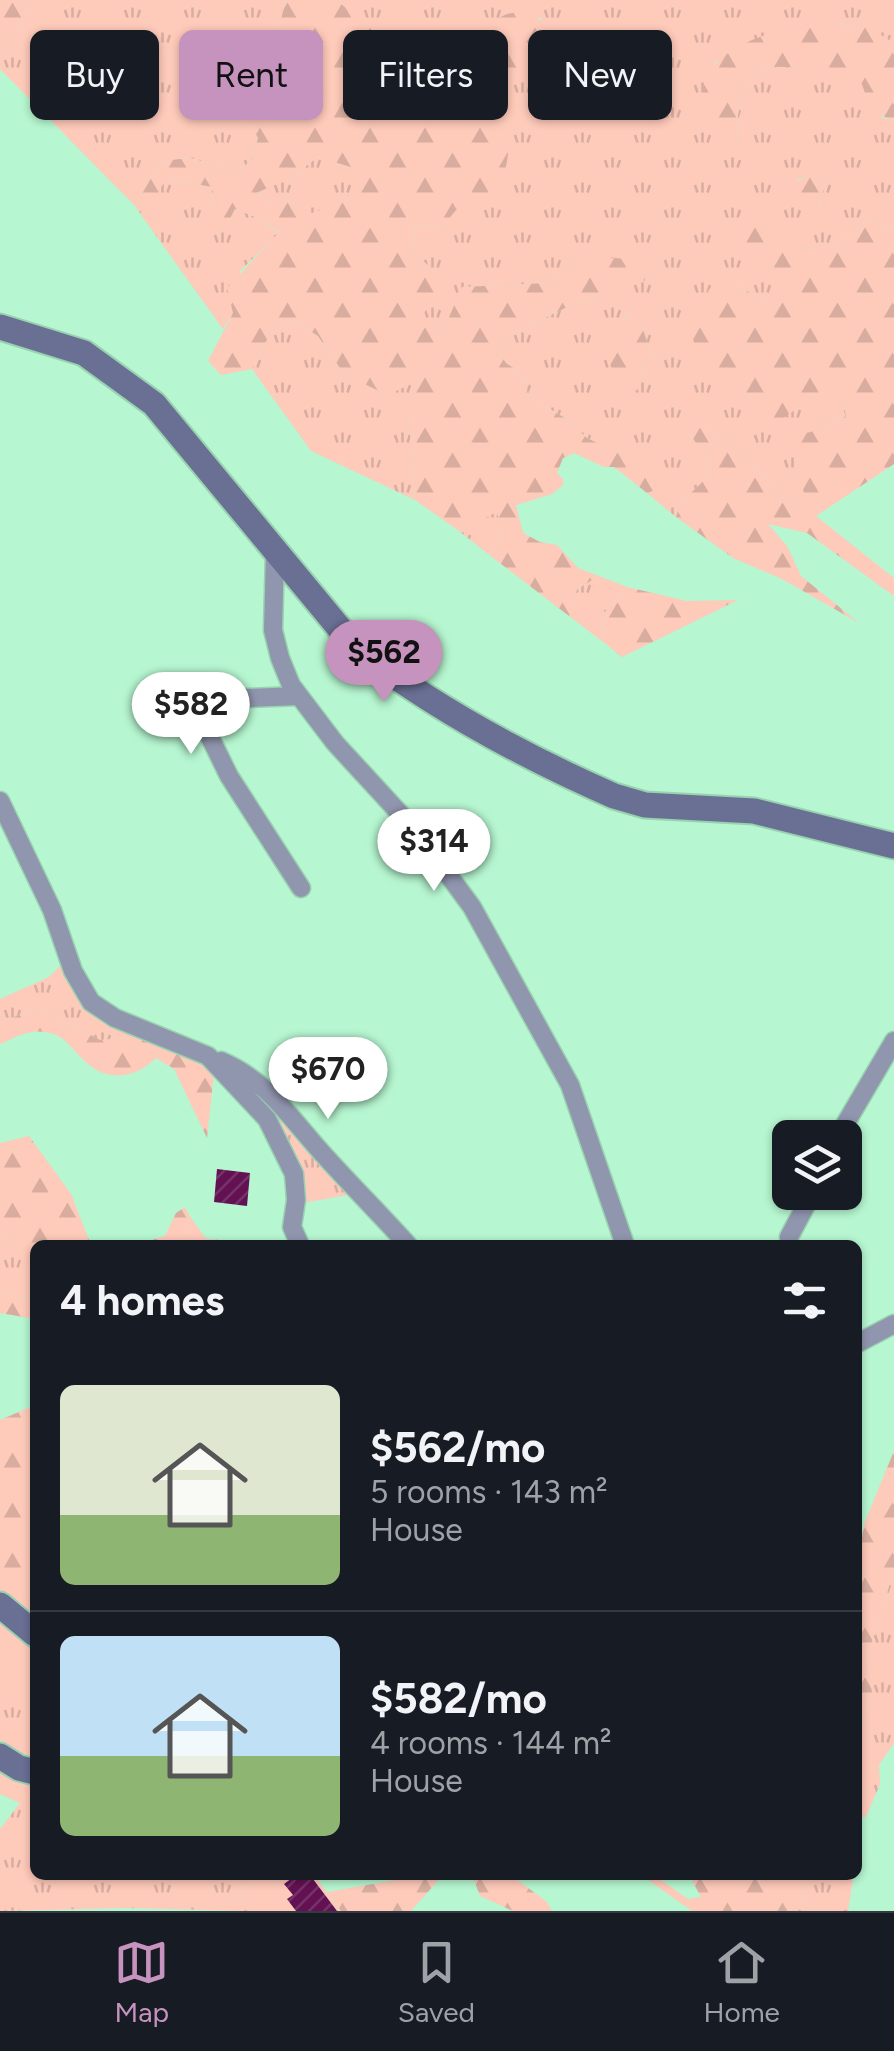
<!DOCTYPE html>
<html lang="en">
<head>
<meta charset="utf-8">
<style>
	body { margin:0; font-family:Figtree,sans-serif; background:#20242c; color:#f1f3f6; height:100vh; display:flex; flex-direction:column; font-size:38px; white-space:nowrap }
	* { box-sizing:border-box; margin:0 }
	p { font-size:32px; color:#9ea1a6 }
	.icon { flex:none; width:55px; height:55px; fill:none; stroke:currentColor; stroke-width:2; stroke-linecap:round; stroke-linejoin:round }
	.map { position:relative; flex:1; overflow:hidden }
	.side { position:absolute; left:30px; top:1240px; width:832px; height:640px; display:flex; flex-direction:column; background:#171b24; border-radius:15px; box-shadow:0 2px 8px #0004 }
	.side>* { flex:none }
	.top-card { position:absolute; left:30px; top:30px; width:835px; height:90px; display:flex; gap:20px }
	.buttons { position:absolute; left:772px; top:1120px; display:grid; gap:20px }
	.buttons a { display:grid; place-items:center; width:90px; height:90px; border-radius:15px; background:#171b24; box-shadow:0 2px 8px #0004; font-size:50px }
	.price { position:absolute; translate:-50% -85px; padding:0 22px; border-radius:35px; background:#fff; color:#222; font-size:32px; line-height:65px; filter:drop-shadow(0 2px 5px #0008) }
	.price::after { content:''; position:absolute; left:50%; top:60px; width:30px; height:22px; margin-left:-15px; background:inherit; clip-path:polygon(0 0,100% 0,50% 100%) }
	.price.selected { background:#c692be; color:#111 }
	ul { padding:0; list-style:none }
	li { display:flex; align-items:center; gap:30px; height:250px; padding:0 30px }
	li+li { border-top:2px solid #363941 }
	li span { display:grid; place-items:center; flex:none; width:280px; height:200px; border-radius:15px; color:#555 }
	li>.icon { margin-inline-start:auto }
	span .icon { width:120px; height:120px; fill:#fffc; stroke-width:1 }
	li b { font-size:42px }
	h2 { display:flex; justify-content:space-between; align-items:center; height:120px; padding:0 30px; font-size:42px }
	.chip { padding:0 35px; border-radius:15px; background:#171b24; box-shadow:0 2px 8px #0004; font-size:35px; line-height:90px }
	.chip.selected { background:#c692be; color:#111 }
	.dock { display:flex; justify-content:space-around; align-items:center; height:140px; border-top:2px solid #363941; background:#171b24; font-size:28px; color:#9ea1a6 }
	.dock a { display:grid; justify-items:center; gap:5px }
	.dock .selected { color:#c692be }
	.map>svg:first-child { display:block }
	.grass { fill:url(#grass-tufts); fill-rule:evenodd }
	.forest { fill:url(#forest-firs); fill-rule:evenodd }
	.garden { fill:#fecaba }
	.building { fill:url(#building-hatch) }
	.lines { fill:none; stroke-linecap:round; stroke-linejoin:round }
	.street-casing { stroke:#99d2b0; stroke-width:21 }
	.secondary-casing { stroke:#99d2b0; stroke-width:29 }
	.street { stroke:#9196af; stroke-width:18 }
	.secondary { stroke:#6a7094; stroke-width:25 }
</style>
</head>
<body>
<div class="map">
<svg width="894" height="1911" viewBox="0 0 894 1911">
	<defs>
		<pattern id="grass-tufts" width="24" height="20" patternUnits="userSpaceOnUse" patternTransform="scale(2.5)"><rect width="24" height="20" fill="#fecaba"/><path d="M3 7l-1-3M5 7V3M7 7l1-3M15 17l-1-3M17 17v-4M19 17l1-3" fill="none" stroke="#d8ad9f"/></pattern>
		<pattern id="forest-firs" width="22" height="20" patternUnits="userSpaceOnUse" patternTransform="scale(2.5)"><rect width="22" height="20" fill="#fecaba"/><path d="M5 1l3.5 6h-7zM16 11l3.5 6h-7z" fill="#d8ad9f"/></pattern>
		<pattern id="building-hatch" width="6" height="6" patternUnits="userSpaceOnUse" patternTransform="scale(2.5)"><rect width="6" height="6" fill="#641153"/><path d="M-1 1l2-2M0 6l6-6M5 7l2-2" fill="none" stroke="#743367"/></pattern>
	</defs>
	<rect width="100%" height="100%" fill="#b6f6d0"/>
	<path class="grass" d="M 28,0 L 286,0 L 277,35 L 256,39 L 229,84 L 258,138 L 252,158 L 240,172 L 190,158 L 161,161 L 135,206 L 0,69 L 0,55 C 14,39 26,22 28,0 Z
		M 336,0 L 894,0 L 894,43 C 826,1 778,33 714,63 L 738,142 C 732,37 794,67 863,84 L 883,118 L 894,120 L 894,230 L 867,221 L 837,245 L 805,250 L 772,227 L 789,283 L 765,302 L 734,283 L 796,409 L 844,401 L 846,416 L 822,429 L 794,469 L 815,516 L 780,501 L 772,482 L 704,428 L 686,430 L 706,455 L 708,478 L 681,502 L 676,517 L 647,493 L 660,488 L 587,438 L 565,418 L 538,402 L 527,390 L 521,373 L 506,363 L 500,354 L 515,332 L 580,301 L 608,295 L 644,262 L 581,260 L 548,283 L 463,287 L 444,329 L 416,322 L 430,267 L 413,253 L 415,225 L 443,226 L 506,126 L 485,96 L 501,77 C 522,75 533,64 553,59 L 541,18 L 509,14 L 488,35 L 477,55 C 440,65 453,85 431,101 C 425,105 415,107 407,110 L 404,88 ZM 810,175 L 828,180 L 820,194 L 820,203 L 797,180 ZM 631,310 L 638,317 L 653,357 L 641,373 L 637,390 L 623,320 Z
		M 318,157 L 371,173 L 349,200 L 312,214 L 286,199 L 269,202 L 255,192 L 289,179 Z
		M 167,179 L 212,187 L 213,212 L 223,231 L 235,209 L 258,218 L 279,233 L 240,271 L 233,313 L 223,329 L 139,212 Z
		M 296,322 L 318,336 L 344,374 L 387,394 L 415,382 L 409,415 L 415,500 L 311,451 L 252,369 L 271,332 Z
		M 497,511 L 501,531 L 492,557 L 459,531 Z
		M 599,576 L 627,587 L 603,614 L 602,641 L 569,616 L 577,589 Z
		M 68,958 L 82,989 L 161,1036 L 100,1040 L 39,1008 L 0,1022 L 0,999 L 49,977 Z
		M 231,1065 L 360,1193 L 308,1202 L 295,1210 L 296,1190 Z
		M 189,1215 L 206,1239 L 255,1242 L 185,1245 Z
		M 0,1235 L 27,1248 L 35,1246 L 35,1300 L 0,1293 Z
		M 894,1570 L 894,1743 L 879,1765 L 880,1784 L 866,1817 L 858,1817 L 860,1725 L 872,1693 L 868,1654 Z
		M 0,1688 L 24,1707 L 35,1697 L 35,1757 L 15,1751 L 0,1740 Z
		M 0,1768 L 35,1783 L 35,1875 L 261,1875 L 237,1894 L 248,1911 L 127,1908 L 0,1911 L 0,1829 L 20,1803 L 0,1794 Z
		M 807,1875 L 847,1875 L 853,1879 L 848,1911 L 821,1911 L 800,1902 L 809,1911 L 793,1911 Z"/>
	<path class="forest" d="M 0,0 L 28,0 C 26,22 14,39 0,55 Z
		M 286,0 L 336,0 L 383,38 L 404,88 L 408,110 C 416,107 425,105 431,100 C 452,85 438,66 477,55 C 483,44 488,29 497,20 C 519,0 562,24 561,53 L 535,64 L 522,75 L 501,77 L 485,96 C 491,105 499,113 504,123 C 516,147 502,186 490,208 L 456,210 L 443,226 L 415,225 L 413,252 L 430,267 L 438,295 L 417,322 L 444,329 L 462,287 L 548,283 L 581,260 L 616,258 L 644,262 L 645,281 L 632,274 L 608,295 L 580,301 L 515,332 L 500,354 L 506,363 L 521,373 L 527,390 L 538,402 L 565,418 L 587,438 L 640,464 L 661,488 L 647,493 L 614,467 L 604,467 L 574,453 L 563,458 L 557,473 L 563,479 L 563,485 L 552,494 L 516,505 L 523,533 L 540,542 L 557,545 L 578,568 L 599,576 L 577,589 L 569,616 L 492,557 L 501,531 L 497,512 L 459,531 L 415,500 L 409,415 L 414,383 L 387,395 L 344,374 L 318,336 L 296,322 L 271,332 L 252,369 L 221,375 L 208,361 L 233,313 L 227,288 L 279,232 L 258,218 L 235,209 L 223,232 L 213,212 L 212,187 L 168,179 L 139,212 L 135,206 L 161,161 L 190,158 L 240,172 L 252,158 L 258,138 L 229,84 L 228,53 L 256,39 L 277,34 ZM 318,157 L 370,173 L 349,200 L 312,213 L 285,199 L 269,202 L 256,193 L 289,179 Z
		M 824,21 L 870,28 L 894,43 L 894,120 C 875,116 867,101 862,84 C 793,67 732,37 738,143 L 723,145 C 718,136 709,127 706,118 C 682,49 778,29 824,21 Z
		M 816,170 L 825,172 L 828,180 L 816,209 L 805,213 L 791,205 C 789,179 800,183 816,170 Z
		M 867,221 L 894,230 L 894,464 L 816,516 L 894,578 L 894,596 L 807,533 L 768,524 L 787,546 L 801,576 L 859,623 L 782,579 L 733,558 L 676,517 L 681,502 L 708,477 L 706,455 L 685,429 L 704,428 L 772,482 L 780,501 L 814,515 L 794,469 L 798,435 L 822,429 L 846,416 L 844,402 L 796,409 L 764,432 L 733,402 L 697,353 L 686,314 L 710,289 L 734,283 L 765,302 L 788,283 L 737,259 L 741,226 L 772,227 L 806,250 L 837,245 Z
		M 632,309 L 638,316 L 653,358 L 641,373 L 637,390 L 627,393 L 605,356 L 610,338 Z
		M 627,587 L 687,601 L 738,600 L 622,657 L 602,641 L 603,614 Z
		M 39,1008 L 100,1040 L 161,1036 L 215,1063 L 207,1138 L 174,1069 L 156,1058 C 138,1077 109,1083 87,1063 C 71,1050 67,1035 45,1032 C 29,1029 14,1038 0,1044 L 0,1022 Z
		M 29,1136 L 71,1194 L 91,1245 L 57,1245 L 50,1240 L 28,1249 L 0,1235 L 0,1143 Z
		M 185,1207 L 189,1215 L 185,1245 L 136,1245 L 165,1236 L 176,1213 Z
		M 0,1293 L 35,1300 L 35,1319 L 0,1313 Z
		M 35,1405 L 35,1447 L 30,1452 L 35,1459 L 35,1622 L 0,1592 L 0,1420 Z
		M 894,1451 L 894,1570 L 868,1654 L 872,1693 L 860,1725 L 858,1762 L 858,1564 L 864,1524 Z
		M 402,1875 L 443,1875 L 411,1911 L 341,1911 L 327,1892 L 395,1880 Z
		M 472,1875 L 511,1875 L 547,1902 L 552,1911 L 513,1911 L 480,1896 Z
		M 641,1875 L 654,1875 L 688,1899 L 701,1897 L 689,1875 L 721,1875 L 725,1880 L 730,1875 L 807,1875 L 797,1901 L 821,1911 L 809,1911 L 797,1901 L 793,1911 L 692,1911 Z"/>
	<path class="garden" d="M 0,1618 L 35,1648 L 35,1697 L 24,1708 L 0,1688 Z
		M 261,1875 L 314,1875 L 341,1911 L 248,1911 L 237,1894 Z"/>
	<path class="building" d="M 217,1169 L 250,1173 L 247,1206 L 214,1202 Z
		M 296,1875 L 310,1875 L 337,1911 L 296,1911 L 287,1899 L 293,1895 L 284,1884 Z"/>
	<g class="lines">
		<g class="street-casing">
			<path id="street" d="M 275,553 L 273,630 L 280,658 L 291,685 L 335,743 L 416,831 L 472,907 L 570,1085 L 625,1245
				M 298,696 L 248,698 L 216,714 L 206,729 L 229,776 L 301,888
				M 0,801 L 52,910 L 73,971 L 91,1002 L 115,1018 L 208,1056 L 267,1119 L 294,1174 L 296,1200 L 292,1227 L 300,1245
				M 221,1061 C 268,1081 290,1118 323,1154 C 351,1185 380,1214 408,1245
				M 837,1138 L 894,1041
				M 789,1237 L 813,1192
				M 858,1343 L 894,1324"/>
		</g>
		<g class="secondary-casing">
			<path id="secondary" d="M 0,327 L 84,353 L 154,404 L 355,647 C 434,708 523,756 614,796 L 645,805 L 754,811 L 894,846
				M 0,1605 L 35,1634
				M 0,1756 L 19,1768 L 35,1772"/>
		</g>
		<use href="#street" class="street"/>
		<use href="#secondary" class="secondary"/>
	</g>
</svg>
<div class="buttons">
<a><svg class="icon" aria-label="layers" viewBox="0 0 24 24"><path d="M12 4l9 5-9 5-9-5zM3 14l9 5 9-5"/></svg></a>
</div>
<b class="price selected" style="left:384px;top:705px">$562</b>
<b class="price" style="left:191px;top:757px">$582</b>
<b class="price" style="left:434px;top:894px">$314</b>
<b class="price" style="left:328px;top:1122px">$670</b>
<div class="top-card">
<a class="chip">Buy</a>
<a class="chip selected">Rent</a>
<a class="chip">Filters</a>
<a class="chip">New</a>
</div>
<section class="side">
<h2>4 homes<svg class="icon" aria-label="filters" viewBox="0 0 24 24"><path d="M4 7h16M4 17h16"/><circle cx="9" cy="7" r="2"/><circle cx="15" cy="17" r="2"/></svg></h2>
<ul>
<li><span style="background:linear-gradient(#dfe7d0 65%,#8fb573 0)"><svg class="icon" aria-label="home" viewBox="0 0 24 24"><path d="M3 11l9-7 9 7M6 9v11h12V9"/></svg></span><div><b>$562/mo</b><p>5 rooms · 143 m²</p><p>House</p></div></li>
<li><span style="background:linear-gradient(#bfe0f5 60%,#8fb573 0)"><svg class="icon" aria-label="home" viewBox="0 0 24 24"><path d="M3 11l9-7 9 7M6 9v11h12V9"/></svg></span><div><b>$582/mo</b><p>4 rooms · 144 m²</p><p>House</p></div></li>
</ul>
</section>
</div>
<nav class="dock">
<a class="selected"><svg class="icon" aria-label="map" viewBox="0 0 24 24"><path d="M3 6l6-2 6 2 6-2v14l-6 2-6-2-6 2zM9 4v14M15 6v14"/></svg>Map</a>
<a><svg class="icon" aria-label="saved" viewBox="0 0 24 24"><path d="M7 4h10v16l-5-4-5 4z"/></svg>Saved</a>
<a><svg class="icon" aria-label="home" viewBox="0 0 24 24"><path d="M3 11l9-7 9 7M6 9v11h12V9"/></svg>Home</a>
</nav>
</body>
</html>
